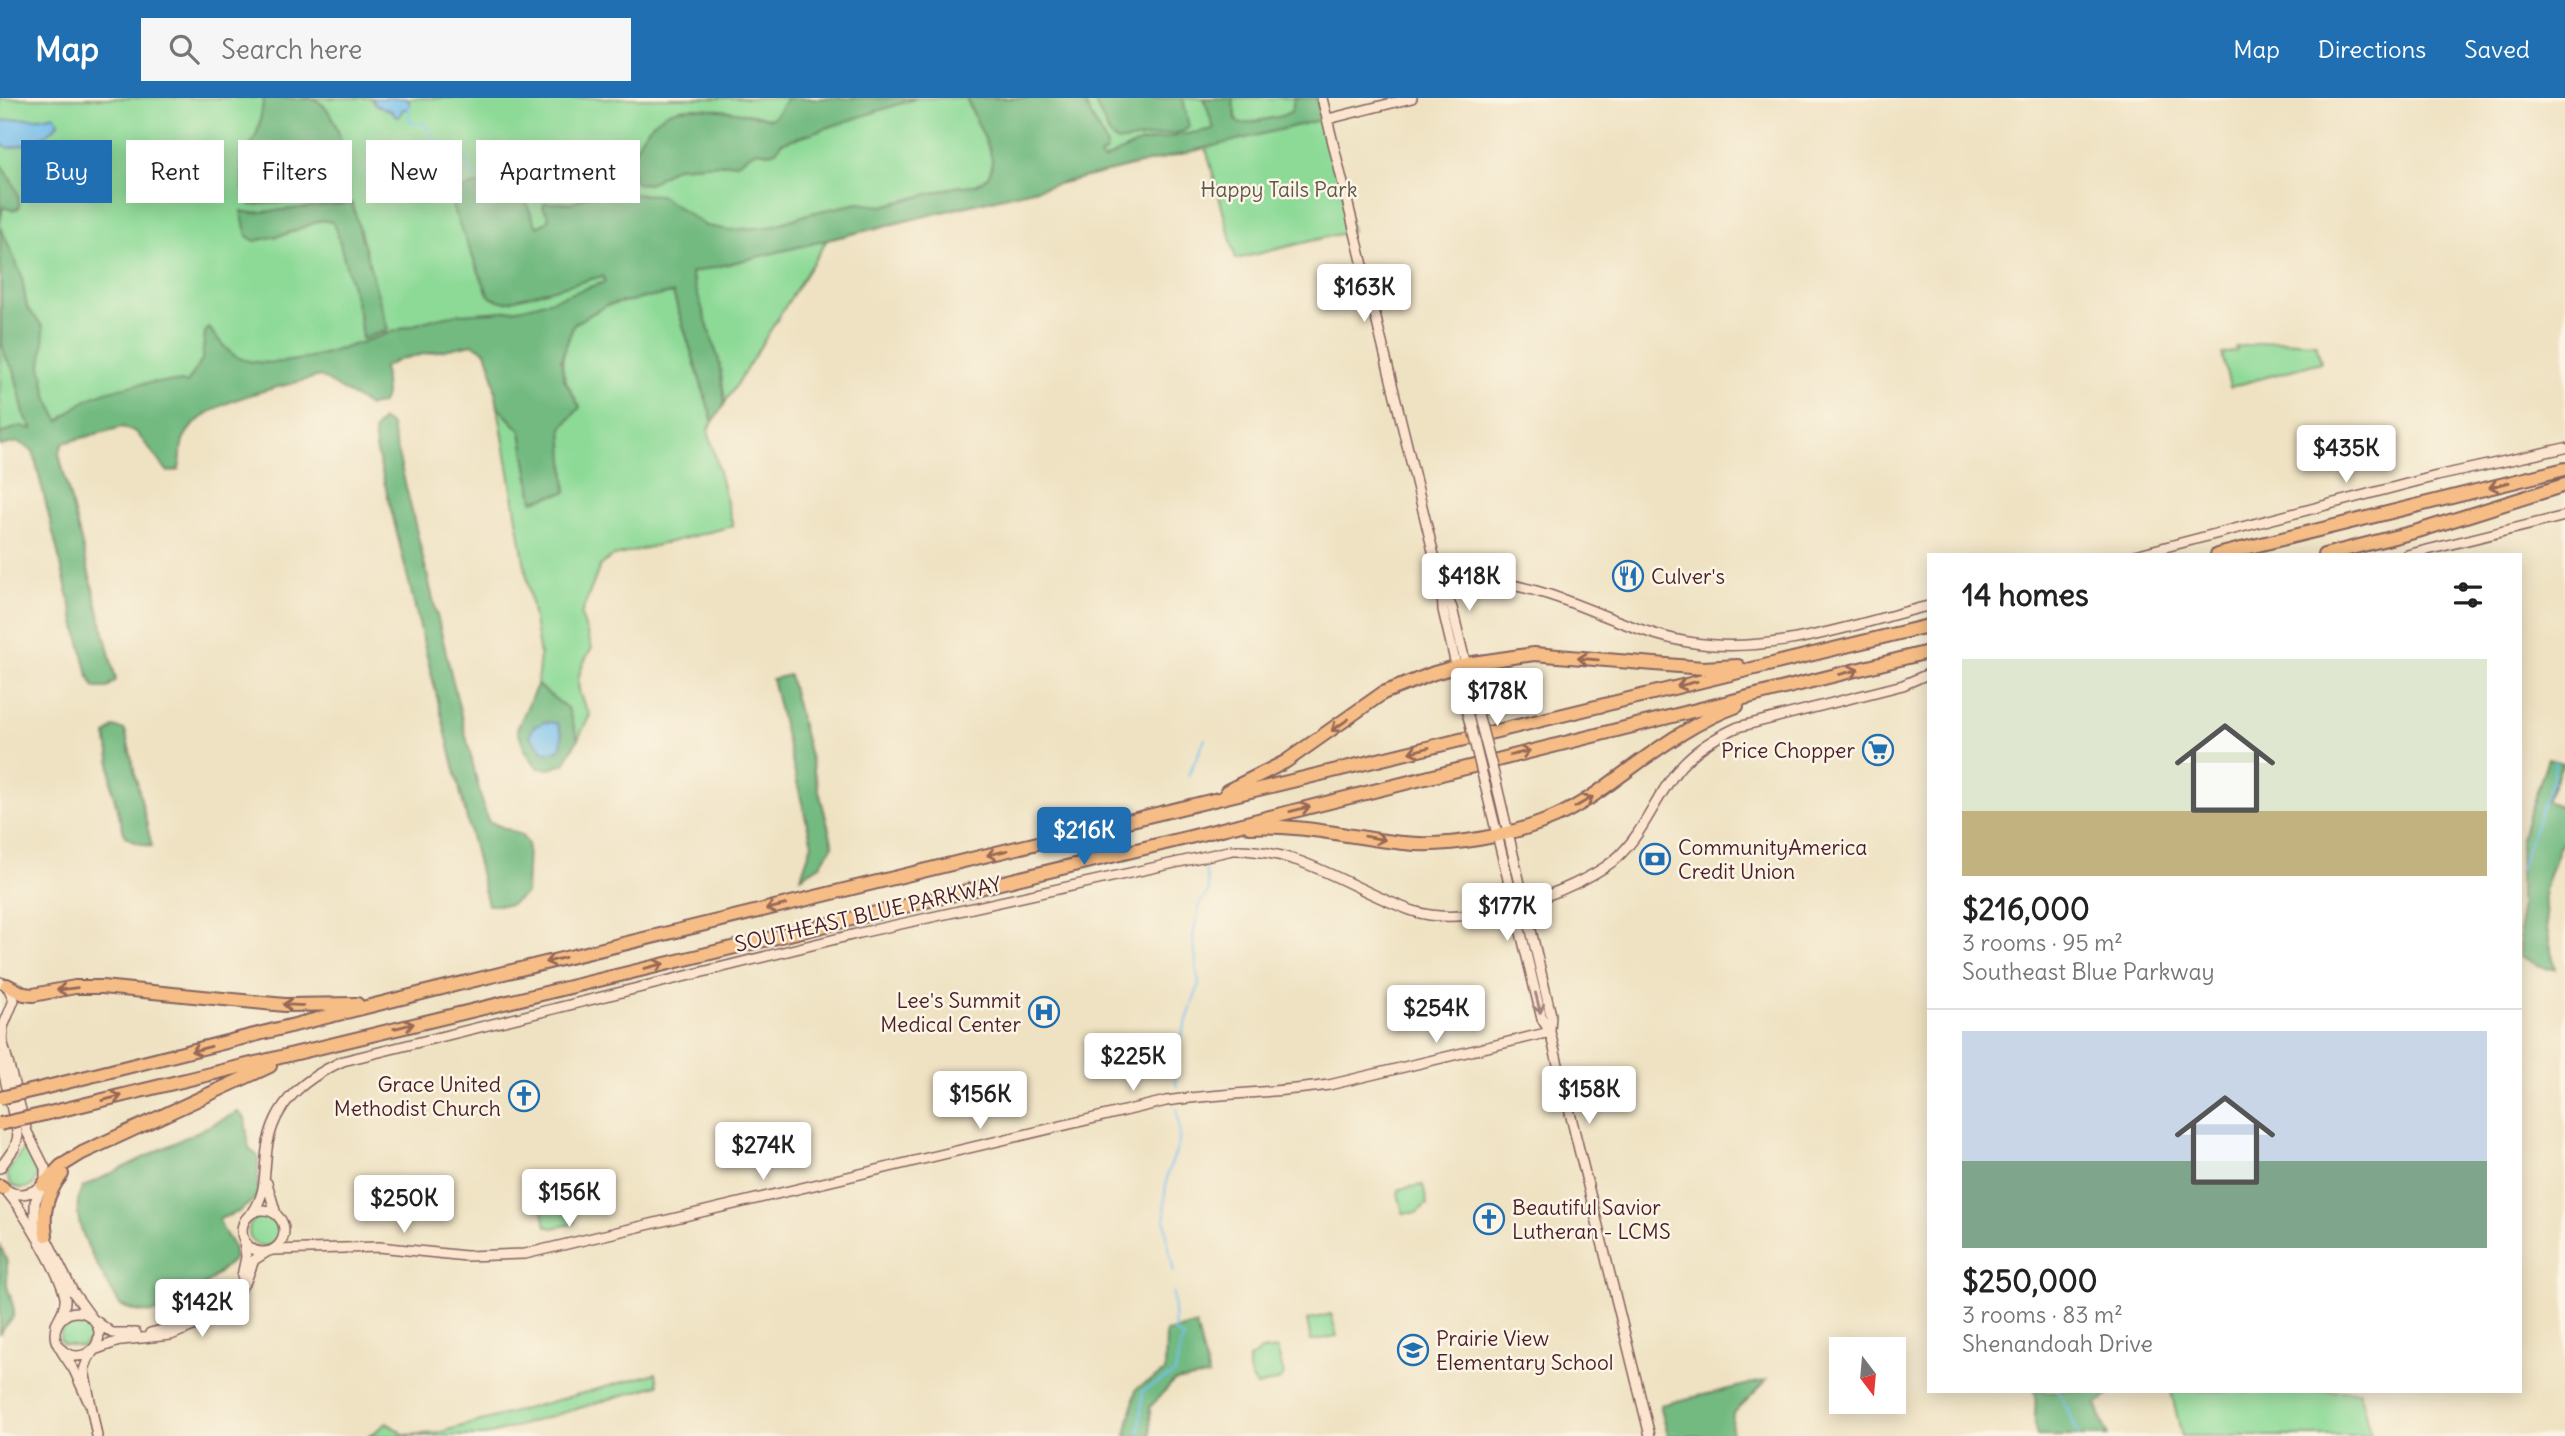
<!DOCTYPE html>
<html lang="en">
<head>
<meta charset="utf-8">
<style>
	body { margin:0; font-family:Delius,sans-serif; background:#f6f6f6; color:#222; height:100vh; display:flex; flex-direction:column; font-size:26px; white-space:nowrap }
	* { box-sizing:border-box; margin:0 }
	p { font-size:23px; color:#767676 }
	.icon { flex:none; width:38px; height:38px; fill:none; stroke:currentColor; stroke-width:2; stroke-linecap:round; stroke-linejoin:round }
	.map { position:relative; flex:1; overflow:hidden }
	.side { position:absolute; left:1927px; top:455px; width:595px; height:840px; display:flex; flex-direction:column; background:#fff; border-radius:0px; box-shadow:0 4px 18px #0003 }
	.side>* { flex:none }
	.banner { position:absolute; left:21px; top:42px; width:665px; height:63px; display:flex; gap:14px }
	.needle { width:46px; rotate:164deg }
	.buttons { position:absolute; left:1829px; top:1239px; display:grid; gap:14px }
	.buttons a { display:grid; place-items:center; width:77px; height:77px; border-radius:0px; background:#fff; box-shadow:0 4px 18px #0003; font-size:35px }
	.price { position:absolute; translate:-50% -60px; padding:0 16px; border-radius:7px; background:#fff; color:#222; font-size:23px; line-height:46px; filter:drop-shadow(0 2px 4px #0008) }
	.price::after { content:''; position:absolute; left:50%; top:42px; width:21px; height:16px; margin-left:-10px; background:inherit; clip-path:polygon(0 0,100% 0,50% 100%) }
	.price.on { background:#1f6fb2; color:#fff }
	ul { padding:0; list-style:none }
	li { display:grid; align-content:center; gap:14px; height:371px; padding:0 35px }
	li+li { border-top:2px solid #e0e0e0 }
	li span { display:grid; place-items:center; height:217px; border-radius:0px; color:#555 }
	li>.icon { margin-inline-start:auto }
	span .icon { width:126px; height:126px; fill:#fffc; stroke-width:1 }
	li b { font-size:30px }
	h2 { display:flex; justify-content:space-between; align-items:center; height:84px; padding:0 35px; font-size:30px }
	.tag { padding:0 24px; border-radius:0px; background:#fff; box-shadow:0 4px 18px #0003; font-size:24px; line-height:63px }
	.tag.on { background:#1f6fb2; color:#fff }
	header { display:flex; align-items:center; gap:42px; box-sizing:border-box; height:98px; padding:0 35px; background:#1f6fb2; color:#fff }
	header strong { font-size:33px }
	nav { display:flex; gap:38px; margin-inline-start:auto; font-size:24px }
	.search { width:490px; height:63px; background:#f6f6f6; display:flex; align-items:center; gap:18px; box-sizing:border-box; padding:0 24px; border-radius:0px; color:#767676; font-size:26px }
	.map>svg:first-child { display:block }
	.green { fill:#8dda97; stroke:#6c7c61; stroke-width:2 }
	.forest { fill:#72ba80; stroke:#5e6c56; stroke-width:2 }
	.water { fill:#75c0ee; stroke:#60708c; stroke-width:2 }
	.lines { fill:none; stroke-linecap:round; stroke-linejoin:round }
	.stream { stroke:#75c0ee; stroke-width:2 }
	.secondary-casing { stroke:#846360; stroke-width:12 }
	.highway-casing { stroke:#846360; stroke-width:16 }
	.secondary { stroke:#fbe5cf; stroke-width:9 }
	.highway { stroke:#f6be86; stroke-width:12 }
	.secondary-bridge-casing { stroke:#846360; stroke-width:12; stroke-linecap:butt }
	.highway-bridge-casing { stroke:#846360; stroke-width:16; stroke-linecap:butt }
	.secondary-bridge { stroke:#fbe5cf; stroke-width:9 }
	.highway-bridge { stroke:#f6be86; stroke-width:12 }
	.oneway { stroke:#976754 }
	.oneway2 { stroke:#a2827d }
	.labels { text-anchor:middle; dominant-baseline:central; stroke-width:5; stroke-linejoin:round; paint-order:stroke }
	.park-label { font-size:21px; fill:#5e574b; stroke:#fcf5e5 }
	.poi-label { font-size:21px; fill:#4a1f2b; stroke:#fcf5e5; text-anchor:start }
	.street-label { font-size:21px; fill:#4a1f2b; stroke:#fcf5e5 }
</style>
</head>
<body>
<header>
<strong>Map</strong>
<div class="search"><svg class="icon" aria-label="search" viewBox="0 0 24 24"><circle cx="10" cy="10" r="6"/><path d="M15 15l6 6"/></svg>Search here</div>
<nav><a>Map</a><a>Directions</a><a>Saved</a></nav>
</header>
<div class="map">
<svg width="2565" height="1338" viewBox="0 0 2565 1338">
	<rect width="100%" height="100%" fill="#fcf5e5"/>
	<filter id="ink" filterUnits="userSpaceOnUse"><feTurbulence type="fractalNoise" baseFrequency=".0143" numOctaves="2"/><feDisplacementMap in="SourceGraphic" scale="14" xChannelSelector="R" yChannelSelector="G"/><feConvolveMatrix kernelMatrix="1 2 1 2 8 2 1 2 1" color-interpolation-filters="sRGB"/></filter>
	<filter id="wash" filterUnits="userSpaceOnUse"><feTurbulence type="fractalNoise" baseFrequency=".00686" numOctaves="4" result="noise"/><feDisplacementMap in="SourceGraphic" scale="28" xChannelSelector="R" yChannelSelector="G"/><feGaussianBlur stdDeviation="1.57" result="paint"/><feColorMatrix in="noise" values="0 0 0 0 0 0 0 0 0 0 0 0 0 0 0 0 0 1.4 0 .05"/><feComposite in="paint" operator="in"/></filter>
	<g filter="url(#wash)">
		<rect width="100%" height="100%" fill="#efe2c2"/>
		<path class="green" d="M 0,0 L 1319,0 L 1352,133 L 1236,161 L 1206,50 L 827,142 L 725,305 L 719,263 L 690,176 L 0,348 Z
			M 673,195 L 713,324 L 708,331 L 733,428 L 611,459 L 600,468 L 581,517 L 592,550 C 575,577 573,590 590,617 L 578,641 L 568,611 L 537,587 L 540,557 L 498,309 L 521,333 L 533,402 L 562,330 L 580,309 C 557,269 558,269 574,226 L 607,207 Z
			M 2277,243 L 2316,245 L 2321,264 L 2230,289 L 2222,256 L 2237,253 L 2236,249 Z
			M 24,1050 C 35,1061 44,1075 32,1088 L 22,1091 L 11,1087 L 6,1076 Z
			M 1423,1087 L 1427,1106 L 1416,1115 L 1403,1115 L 1398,1095 L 1400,1091 Z
			M 555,1097 L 569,1099 L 575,1122 L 573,1126 L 552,1130 L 546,1128 L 542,1109 Z
			M249 1133a15 15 0 1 1 30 0a15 15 0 1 1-30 0Z
			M 1331,1216 L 1337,1238 L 1311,1243 L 1307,1222 Z
			M 75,1220 L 87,1223 L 92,1230 L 92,1240 L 82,1249 L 63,1246 L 60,1241 L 61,1232 Z
			M 1277,1251 L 1284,1277 L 1281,1282 L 1257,1288 C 1250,1279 1248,1272 1249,1261 L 1261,1253 Z
			M 656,1275 L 658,1287 L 484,1338 L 369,1338 L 387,1325 L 405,1337 L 437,1335 Z
			M 2171,1293 L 2359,1293 L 2371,1338 L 2182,1338 Z"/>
		<path class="forest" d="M 264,0 C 276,0 304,0 313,1 C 344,13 344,69 349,99 L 251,107 L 243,90 L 241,53 C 260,48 260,17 264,0 Z
			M 787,0 L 917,0 L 781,45 L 776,53 L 769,55 L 756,53 L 737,65 L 676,69 L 649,86 L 636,85 C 630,71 632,55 640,42 C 661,7 684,8 721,12 C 738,14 753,16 770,21 L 776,17 Z
			M 966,0 L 1082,0 L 1107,48 L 1106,53 L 1100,58 L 1103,62 L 1139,45 L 1214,31 L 1204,0 L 1232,0 L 1237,24 L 1242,26 L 1282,18 L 1292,13 L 1294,0 L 1316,0 L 1324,21 L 691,175 L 719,263 L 725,305 L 713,324 L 673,195 L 607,207 L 574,226 L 561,261 L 564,281 L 580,309 L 562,330 L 566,394 L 533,403 L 521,333 L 498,309 L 491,268 L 486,254 L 473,246 L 400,261 L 384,269 L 386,297 L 381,306 L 369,308 L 320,278 C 280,290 204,300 184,340 C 179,350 183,362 178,372 L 168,374 L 136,334 L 122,329 L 63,345 L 59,356 L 116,582 L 107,590 L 95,590 L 88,577 L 33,353 L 18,344 L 0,348 L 0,336 L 20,328 L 33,331 L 24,316 L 14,272 L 6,260 L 1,243 L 0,128 L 21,176 L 27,209 L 43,229 L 44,244 L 41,268 L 48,301 L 59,323 C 67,317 76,308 85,303 C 112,288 157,281 187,285 L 202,262 L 205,234 L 209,230 C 219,242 229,258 245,262 C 300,276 387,231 442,219 C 467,213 493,216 517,211 C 547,206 576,193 605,184 L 603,178 L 505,204 L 492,200 L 488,196 L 453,111 L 450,94 L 502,80 L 524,100 L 537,129 L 547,124 L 549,119 L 543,109 L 545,105 L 571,105 L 616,86 L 632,96 L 659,97 L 706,128 L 730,132 L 769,129 L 811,115 L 858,105 L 882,108 L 959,88 L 975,87 L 988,79 L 991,72 L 992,61 L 989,50 Z
			M 1093,0 L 1183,0 L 1189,29 L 1182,34 L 1117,44 L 1110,38 Z
			M 0,65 C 9,79 21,94 19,110 L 12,112 L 3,109 L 0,123 Z
			M 352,105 L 388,232 L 362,241 L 359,215 L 336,131 L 332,124 L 321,122 L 286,136 L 255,143 L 247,138 L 241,113 L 252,115 Z
			M 382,322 L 391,327 L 482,704 L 488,723 L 521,737 L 528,746 L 526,796 L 509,807 L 488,807 L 376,350 L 374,333 Z
			M 789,577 L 833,747 L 820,767 L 801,779 L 812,746 L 772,581 Z
			M 537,587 L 568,611 L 578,641 L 564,666 L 550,671 L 538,670 L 526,654 L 517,631 Z
			M 113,629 L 125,632 L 152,749 L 135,744 L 125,738 L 112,691 L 110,660 L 106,637 Z
			M 2548,660 L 2563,665 L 2546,703 L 2565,710 L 2565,740 L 2559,749 L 2544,791 L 2546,826 L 2555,871 L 2544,870 L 2520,858 L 2520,743 Z
			M 238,1014 L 245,1020 L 249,1051 L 258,1058 L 258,1094 L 255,1101 L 238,1114 L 219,1121 C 221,1137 237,1143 234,1161 C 201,1189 168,1232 120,1207 C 104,1178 63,1121 83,1089 Z
			M 0,1147 L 7,1163 L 7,1188 L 14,1211 L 13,1219 L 0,1235 Z
			M 1196,1227 L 1209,1278 L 1174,1283 L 1150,1309 L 1151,1338 L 1126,1338 L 1136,1291 L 1165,1274 L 1166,1234 Z
			M 1767,1282 L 1733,1316 L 1731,1338 L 1668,1338 L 1660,1307 Z
			M 2034,1293 L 2114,1293 L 2096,1306 L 2108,1338 L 2037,1338 C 2031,1323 2039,1308 2034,1293 Z"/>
		<path class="water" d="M 371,0 L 408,0 L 410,7 L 408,11 L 403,11 L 399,19 L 395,18 L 392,13 L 376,7 Z
			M 54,17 L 59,24 C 49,40 27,46 9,50 L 0,45 L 0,24 C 18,17 36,24 54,17 Z
			M264 72a13 13 0 1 1 26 0a13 13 0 1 1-26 0Z
			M 544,624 L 557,625 L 562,636 L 561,650 L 553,654 L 544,654 L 530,638 L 533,629 Z"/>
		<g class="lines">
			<path class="stream" d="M 409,9 L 409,21 L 411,25 L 424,25 L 435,42 L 466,62 L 472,78 L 477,80
				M 1188,678 L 1205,641
				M 2520,770 L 2552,683 L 2556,663
				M 1177,989 L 1172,966 L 1199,887 L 1193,838 L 1200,805 L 1209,793 L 1205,770
				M 1174,1174 C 1167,1143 1161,1113 1167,1080 C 1169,1067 1177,1056 1179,1043 C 1181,1033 1177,1021 1177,1010
				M 2059,1293 L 2079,1338
				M 1139,1338 L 1143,1293 L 1175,1275 L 1180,1249 L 1184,1240 L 1175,1234 L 1173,1194"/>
		</g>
	</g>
	<g filter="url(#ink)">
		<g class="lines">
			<g class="secondary-casing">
				<path id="secondary" d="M 1322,0 L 1442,490 L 1452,510 L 1476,608
					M 1328,21 L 1412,0
					M 2135,457 L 2437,378 L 2565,350
					M 2407,457 L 2565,418
					M 1442,490 C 1461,486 1481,483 1500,485 C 1566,494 1623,533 1688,544 C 1769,558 1851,527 1928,508
					M 1442,495 L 1443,512 L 1468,618
					M 1496,684 L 1551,917 L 1550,933
					M 1485,687 L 1542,921 L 1550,934 L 1650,1338
					M 0,884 L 7,887 L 14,902 L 3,929 L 2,942 L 27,1034 L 45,1070 L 45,1081 L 43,1087 C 29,1098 13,1100 1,1087
					M 0,959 L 18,1038 L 15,1049 L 0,1070
					M 267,1085 L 276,1116
					M 41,1090 L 35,1104 L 35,1118 L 73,1194 L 89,1216
					M 7,1094 C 22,1111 62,1178 65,1200 C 66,1210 60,1217 56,1226
					M242 1133a21 21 0 1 1 42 0a21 21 0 1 1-42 0Z
					M 253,1114 C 265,1097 264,1081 266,1061 C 269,1010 299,983 343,963 L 860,835 L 1233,752 C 1304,751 1349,791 1413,813 C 1466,831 1559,799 1605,769 C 1642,745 1653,700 1681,668 C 1697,650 1716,639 1738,629 L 1903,587 L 1928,576
					M 273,1152 L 379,1149 L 466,1158 L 525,1156 L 1166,1003 C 1220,995 1275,995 1329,987 L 1550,934
					M 242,1178 L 246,1159 L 244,1142
					M55 1236a22 22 0 1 1 44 0a22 22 0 1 1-44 0Z
					M 96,1223 L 112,1235 L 136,1235
					M 150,1235 L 183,1227 L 209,1213
					M 62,1254 L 74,1272 L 89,1305
					M 97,1338 L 84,1272 L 88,1261 L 94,1252 L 122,1242 L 171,1237 L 203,1224 L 234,1199 L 246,1183 L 254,1162 L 267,1154"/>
			</g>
			<g class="highway-casing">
				<path id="highway" d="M 2217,457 L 2565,371
					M 2324,457 L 2418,433 L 2565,387
					M 1227,693 L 1285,664 L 1383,595 L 1434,575 L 1466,566 L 1534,556 L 1703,570 L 1738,568
					M 1250,729 C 1303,726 1352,740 1404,745 C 1448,750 1514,737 1555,719 C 1582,707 1604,690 1627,673 C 1661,648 1698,622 1737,608
					M 7,887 L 24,896 L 33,897 L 75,889 L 102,889 L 285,907 L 357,906
					M 39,991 L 434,892 L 1928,528
					M 45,1016 L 1186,740 L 1928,554
					M 43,1087 L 61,1068 L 82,1055 L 270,968
					M 0,1088 L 3,1090
					M 46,1137 C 42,1113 47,1095 62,1076"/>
			</g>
			<use href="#secondary" class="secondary"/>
			<use href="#highway" class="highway"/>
			<g class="secondary-bridge-casing">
				<path id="secondary-bridge" d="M 1476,608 L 1496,684
					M 1468,618 L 1485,687"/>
			</g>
			<g class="highway-bridge-casing">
				<path id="highway-bridge" d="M 0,1000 L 39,991
					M 0,1026 L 45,1016"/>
			</g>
			<use href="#secondary-bridge" class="secondary-bridge"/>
			<use href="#highway-bridge" class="highway-bridge"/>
		</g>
		<defs><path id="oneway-shaft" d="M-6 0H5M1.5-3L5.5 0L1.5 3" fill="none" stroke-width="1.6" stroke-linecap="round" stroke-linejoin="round" transform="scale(1.75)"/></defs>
		<g class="oneway">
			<use href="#oneway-shaft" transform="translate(2499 387) rotate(166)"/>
			<use href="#oneway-shaft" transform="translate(1588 561) rotate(-175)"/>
			<use href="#oneway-shaft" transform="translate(1849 574) rotate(-14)"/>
			<use href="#oneway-shaft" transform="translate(1687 586) rotate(166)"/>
			<use href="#oneway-shaft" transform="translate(1340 627) rotate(145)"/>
			<use href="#oneway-shaft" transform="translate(1419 652) rotate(166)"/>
			<use href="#oneway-shaft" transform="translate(1520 655) rotate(-14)"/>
			<use href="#oneway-shaft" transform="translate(1584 704) rotate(-30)"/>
			<use href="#oneway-shaft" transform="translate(1300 711) rotate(-14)"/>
			<use href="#oneway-shaft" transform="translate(1375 740) rotate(10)"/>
			<use href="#oneway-shaft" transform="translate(997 755) rotate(166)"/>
			<use href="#oneway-shaft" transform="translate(776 809) rotate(166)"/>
			<use href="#oneway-shaft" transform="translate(555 862) rotate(166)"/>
			<use href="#oneway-shaft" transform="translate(654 868) rotate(-14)"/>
			<use href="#oneway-shaft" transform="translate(67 891) rotate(172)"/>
			<use href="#oneway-shaft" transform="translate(293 907) rotate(-177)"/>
			<use href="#oneway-shaft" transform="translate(404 928) rotate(-14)"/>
			<use href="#oneway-shaft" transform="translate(201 951) rotate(166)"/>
			<use href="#oneway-shaft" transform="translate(112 1000) rotate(-14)"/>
		</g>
		<use class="oneway2" href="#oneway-shaft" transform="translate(1538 905) rotate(76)"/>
	</g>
	<defs>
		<g id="restaurant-ring" transform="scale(1.575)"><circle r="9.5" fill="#fcf5e5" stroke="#1f6fb2" stroke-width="1.5"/><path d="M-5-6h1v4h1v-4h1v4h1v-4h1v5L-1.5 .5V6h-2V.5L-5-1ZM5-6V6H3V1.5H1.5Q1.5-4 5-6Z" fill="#1f6fb2"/></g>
		<g id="supermarket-ring" transform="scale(1.575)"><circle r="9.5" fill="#fcf5e5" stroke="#1f6fb2" stroke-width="1.5"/><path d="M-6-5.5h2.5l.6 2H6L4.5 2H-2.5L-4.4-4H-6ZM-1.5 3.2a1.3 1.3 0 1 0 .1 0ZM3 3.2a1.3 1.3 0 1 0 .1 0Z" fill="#1f6fb2"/></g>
		<g id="bank-ring" transform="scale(1.575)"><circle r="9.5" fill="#fcf5e5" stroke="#1f6fb2" stroke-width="1.5"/><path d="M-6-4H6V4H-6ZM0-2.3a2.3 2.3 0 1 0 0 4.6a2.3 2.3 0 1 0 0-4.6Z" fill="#1f6fb2"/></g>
		<g id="hospital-ring" transform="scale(1.575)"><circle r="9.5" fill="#fcf5e5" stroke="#1f6fb2" stroke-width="1.5"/><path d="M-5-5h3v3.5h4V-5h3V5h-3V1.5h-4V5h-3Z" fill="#1f6fb2"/></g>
		<g id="church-ring" transform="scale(1.575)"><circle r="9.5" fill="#fcf5e5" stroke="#1f6fb2" stroke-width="1.5"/><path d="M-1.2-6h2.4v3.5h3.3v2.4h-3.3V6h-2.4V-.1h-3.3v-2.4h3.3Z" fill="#1f6fb2"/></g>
		<g id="school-ring" transform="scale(1.575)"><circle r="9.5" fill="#fcf5e5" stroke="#1f6fb2" stroke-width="1.5"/><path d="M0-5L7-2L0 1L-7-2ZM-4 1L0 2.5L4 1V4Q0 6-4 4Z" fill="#1f6fb2"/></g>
	</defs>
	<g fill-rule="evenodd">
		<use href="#restaurant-ring" x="1628" y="478"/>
		<use href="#supermarket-ring" x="1878" y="652"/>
		<use href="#bank-ring" x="1655" y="761"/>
		<use href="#hospital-ring" x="1044" y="914"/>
		<use href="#church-ring" x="524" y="998"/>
		<use href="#church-ring" x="1489" y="1121"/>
		<use href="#school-ring" x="1413" y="1252"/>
	</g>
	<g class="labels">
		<g class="park-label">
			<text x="1279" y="91">Happy Tails Park</text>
		</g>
		<g class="poi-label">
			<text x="1651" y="478">Culver's</text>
			<text x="1855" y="652" text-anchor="end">Price Chopper</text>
			<text x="1678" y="749">CommunityAmerica<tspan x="1678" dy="24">Credit Union</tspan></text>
			<text x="1021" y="902" text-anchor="end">Lee's Summit<tspan x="1021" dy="24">Medical Center</tspan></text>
			<text x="501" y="986" text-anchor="end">Grace United<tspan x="501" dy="24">Methodist Church</tspan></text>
			<text x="1512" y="1109">Beautiful Savior<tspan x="1512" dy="24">Lutheran - LCMS</tspan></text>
			<text x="1436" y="1240">Prairie View<tspan x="1436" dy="24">Elementary School</tspan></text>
		</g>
		<g class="street-label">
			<text transform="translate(868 816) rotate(-13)">SOUTHEAST BLUE PARKWAY</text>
		</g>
	</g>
</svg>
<div class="buttons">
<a><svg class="needle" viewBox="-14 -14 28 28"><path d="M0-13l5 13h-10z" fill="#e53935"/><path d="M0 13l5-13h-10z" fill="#767676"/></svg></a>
</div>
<b class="price" style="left:1364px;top:226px">$163K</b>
<b class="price" style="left:2346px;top:387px">$435K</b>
<b class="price" style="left:1469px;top:515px">$418K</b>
<b class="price" style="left:1497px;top:630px">$178K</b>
<b class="price on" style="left:1084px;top:769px">$216K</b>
<b class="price" style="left:1507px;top:845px">$177K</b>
<b class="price" style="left:1436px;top:947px">$254K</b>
<b class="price" style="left:1133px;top:995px">$225K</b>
<b class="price" style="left:1589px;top:1028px">$158K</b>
<b class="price" style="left:980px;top:1033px">$156K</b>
<b class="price" style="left:763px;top:1084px">$274K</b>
<b class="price" style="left:569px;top:1131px">$156K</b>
<b class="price" style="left:404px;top:1137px">$250K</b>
<b class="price" style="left:202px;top:1241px">$142K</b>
<div class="banner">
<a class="tag on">Buy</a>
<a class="tag">Rent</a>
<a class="tag">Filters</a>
<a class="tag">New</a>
<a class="tag">Apartment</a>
</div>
<section class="side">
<h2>14 homes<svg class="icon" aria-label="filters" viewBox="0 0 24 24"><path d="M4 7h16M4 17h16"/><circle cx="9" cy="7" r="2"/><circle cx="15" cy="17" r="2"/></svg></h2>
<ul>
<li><span style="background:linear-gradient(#dfe7d0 70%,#c2b280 0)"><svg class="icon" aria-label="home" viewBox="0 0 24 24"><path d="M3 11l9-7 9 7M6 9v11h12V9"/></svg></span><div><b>$216,000</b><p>3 rooms · 95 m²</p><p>Southeast Blue Parkway</p></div></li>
<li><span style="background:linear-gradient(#c9d6e8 60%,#7fa58c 0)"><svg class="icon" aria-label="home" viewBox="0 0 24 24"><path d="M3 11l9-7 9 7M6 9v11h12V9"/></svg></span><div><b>$250,000</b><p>3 rooms · 83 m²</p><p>Shenandoah Drive</p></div></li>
</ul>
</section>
</div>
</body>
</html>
